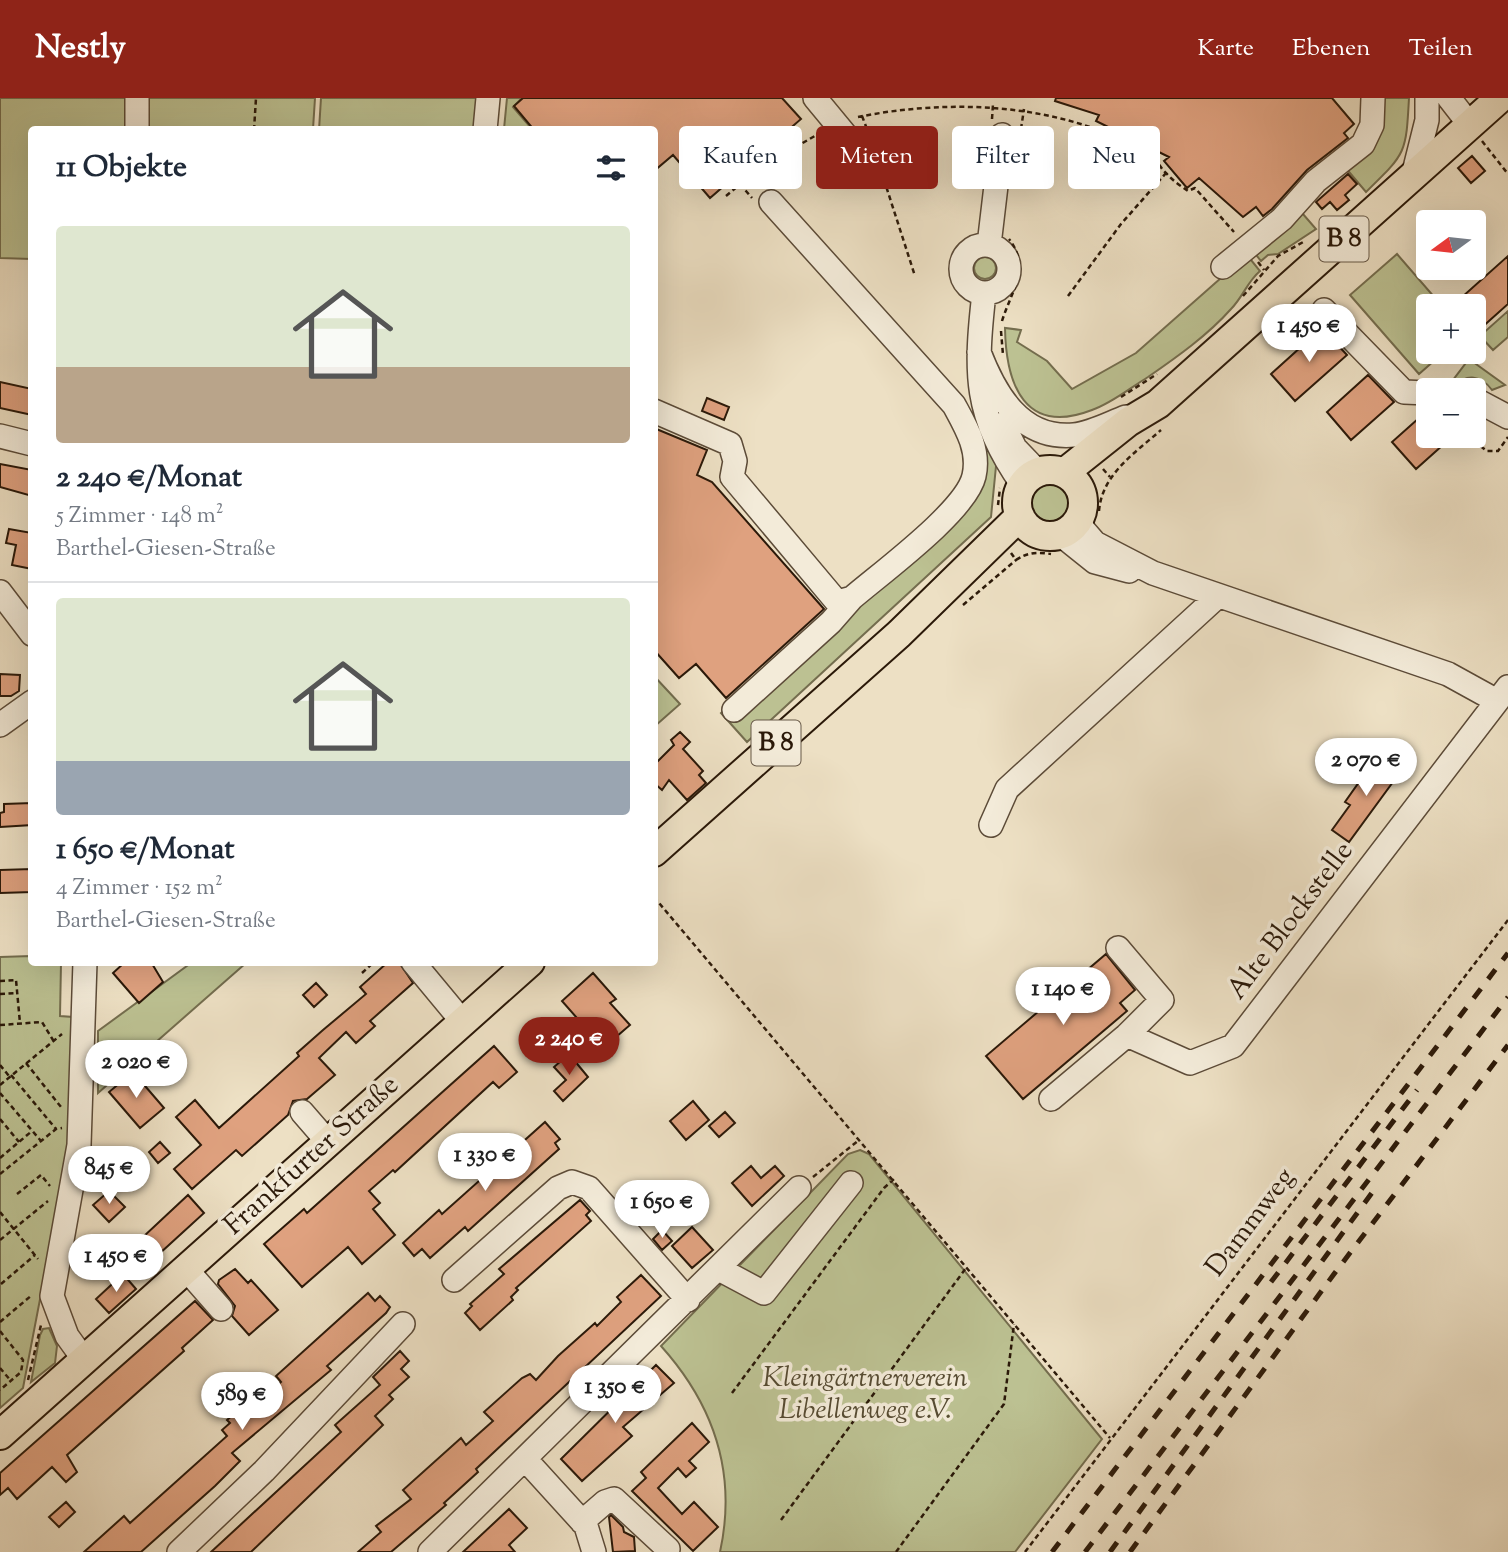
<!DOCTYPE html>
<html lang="de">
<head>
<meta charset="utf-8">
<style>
	body { margin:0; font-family:"Sorts Mill Goudy",serif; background:#f2f2f3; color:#1f2937; height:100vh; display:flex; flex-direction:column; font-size:26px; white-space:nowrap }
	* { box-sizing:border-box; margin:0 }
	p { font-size:23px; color:#747a83 }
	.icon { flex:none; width:38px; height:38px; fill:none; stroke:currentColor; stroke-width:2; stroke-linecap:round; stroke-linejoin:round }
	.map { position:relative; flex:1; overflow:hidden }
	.details { position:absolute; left:28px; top:28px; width:630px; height:840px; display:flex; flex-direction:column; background:#fff; border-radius:7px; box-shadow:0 7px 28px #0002 }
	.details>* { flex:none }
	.top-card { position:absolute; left:679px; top:28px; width:665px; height:63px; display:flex; gap:14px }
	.needle { width:46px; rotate:255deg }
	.controls { position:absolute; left:1416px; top:112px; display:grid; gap:14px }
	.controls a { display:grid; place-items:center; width:70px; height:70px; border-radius:7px; background:#fff; box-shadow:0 7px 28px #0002; font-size:35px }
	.price { position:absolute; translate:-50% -60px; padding:0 16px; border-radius:24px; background:#fff; color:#222; font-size:23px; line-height:46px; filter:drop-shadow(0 2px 4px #0008) }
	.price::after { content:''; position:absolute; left:50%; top:42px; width:21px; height:16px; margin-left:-10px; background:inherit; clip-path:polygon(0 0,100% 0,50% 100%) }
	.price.active { background:#8f2418; color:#fff }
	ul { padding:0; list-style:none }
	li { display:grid; align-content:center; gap:14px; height:371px; padding:0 28px }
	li+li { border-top:2px solid #e0e1e3 }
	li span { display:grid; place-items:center; height:217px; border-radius:7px; color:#555 }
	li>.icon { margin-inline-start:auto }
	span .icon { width:126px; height:126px; fill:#fffc; stroke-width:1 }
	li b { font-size:30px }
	h2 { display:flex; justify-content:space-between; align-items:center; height:84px; padding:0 28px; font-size:30px }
	.tag { padding:0 24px; border-radius:7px; background:#fff; box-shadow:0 7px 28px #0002; font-size:24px; line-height:63px }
	.tag.active { background:#8f2418; color:#fff }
	header { display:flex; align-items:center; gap:42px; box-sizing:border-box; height:98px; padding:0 35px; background:#8f2418; color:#fff }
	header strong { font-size:33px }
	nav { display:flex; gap:38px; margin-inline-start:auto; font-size:24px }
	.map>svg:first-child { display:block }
	.green { fill:#bcc192; stroke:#746d4e; stroke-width:2 }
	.building { fill:#dfa17f; stroke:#2b1909; stroke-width:2 }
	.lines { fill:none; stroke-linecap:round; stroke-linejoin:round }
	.minor-casing { stroke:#5c4b38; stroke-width:26 }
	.major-casing { stroke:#2b1909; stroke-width:32 }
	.path { stroke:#2b1909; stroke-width:2.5; stroke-dasharray:5 3.5; stroke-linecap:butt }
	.minor { stroke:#f3ebd9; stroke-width:23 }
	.major { stroke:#ede0c4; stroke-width:28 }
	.rail { stroke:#2b1909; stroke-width:5; stroke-dasharray:12 12; stroke-linecap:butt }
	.labels { text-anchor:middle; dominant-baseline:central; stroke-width:7; stroke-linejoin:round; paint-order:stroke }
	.shield { fill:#f3ebd9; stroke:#675847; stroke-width:2 }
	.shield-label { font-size:26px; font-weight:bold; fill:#2b1909 }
	.street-label { font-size:28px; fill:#2b1909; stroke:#f3ebd9 }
	.park-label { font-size:28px; font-style:italic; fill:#564b32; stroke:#f3ebd9 }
</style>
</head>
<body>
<header>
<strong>Nestly</strong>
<nav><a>Karte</a><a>Ebenen</a><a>Teilen</a></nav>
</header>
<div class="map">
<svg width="1508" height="1454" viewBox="0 0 1508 1454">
	<rect width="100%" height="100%" fill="#ede0c4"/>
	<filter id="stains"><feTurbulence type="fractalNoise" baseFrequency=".00286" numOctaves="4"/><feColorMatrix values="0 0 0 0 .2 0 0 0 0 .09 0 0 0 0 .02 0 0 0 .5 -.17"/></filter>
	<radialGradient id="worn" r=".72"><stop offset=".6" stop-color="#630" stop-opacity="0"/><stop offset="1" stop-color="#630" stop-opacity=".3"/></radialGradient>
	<path class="green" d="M 0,0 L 127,0 L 126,31 L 32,32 L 31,161 L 0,160 Z
		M 145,0 L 315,0 L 313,31 L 145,32 Z
		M 321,0 L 479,0 L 476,28 L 471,31 L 319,32 Z
		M 507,0 L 522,0 L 513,9 L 532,31 L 504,31 Z
		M 1378,0 L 1409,0 C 1406,56 1406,55 1366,94 L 1344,68 Z
		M 1296,108 L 1316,131 L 1278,156 L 1268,157 L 1261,163 L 1253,153 Z
		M 1397,156 L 1442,208 L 1428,208 L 1428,254 L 1444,254 L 1419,276 L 1350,197 Z
		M 1247,157 L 1260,173 C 1247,184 1243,199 1231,211 C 1208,237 1177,259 1148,279 C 1130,290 1112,305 1092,312 C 1025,338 1006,287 1005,230 L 1021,232 L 1017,244 L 1047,263 L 1072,291 L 1136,255 Z
		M974 170a11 11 0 1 1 22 0a11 11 0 1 1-22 0Z
		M 1508,213 L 1508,239 L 1493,252 L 1480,238 Z
		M 1469,261 L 1505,287 L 1492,292 C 1481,277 1467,275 1453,289 L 1450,286 Z
		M 969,322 L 978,324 L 997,358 L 991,419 L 747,644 L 721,615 L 832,518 L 967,409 Z
		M1023 405a27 27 0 1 1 54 0a27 27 0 1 1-54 0Z
		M 654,578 L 680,606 L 655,628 L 654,628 Z
		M 31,858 L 32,864 L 61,865 L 60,918 L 73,919 L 69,1050 L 23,1290 L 0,1310 L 0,859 Z
		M 191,865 L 246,865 L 98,995 L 98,933 Z
		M 860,1052 L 869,1056 L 1102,1341 L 1015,1454 L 720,1454 C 737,1376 714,1307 661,1248 L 848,1056 Z
		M 49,1230 L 57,1248 L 55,1265 L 31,1284 L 40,1237 L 43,1231 Z"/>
	<path class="building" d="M 523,0 L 782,0 L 801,21 L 710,100 L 673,57 L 654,73 L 654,32 L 534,32 L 514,8 Z
		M 1056,0 L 1332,0 L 1354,26 L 1344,35 L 1348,40 L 1307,72 L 1272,111 L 1263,118 L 1256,109 L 1243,119 L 1199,80 L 1187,90 L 1164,63 L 1169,59 L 1096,23 L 1099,17 L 1055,3 Z
		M 1472,58 L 1485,73 L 1471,85 L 1458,70 Z
		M 1348,76 L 1357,86 L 1345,97 L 1349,102 L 1337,112 L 1330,104 L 1322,111 L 1316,104 Z
		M 1508,158 L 1508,206 L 1480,231 L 1474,224 L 1474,208 L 1452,208 Z
		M 1322,230 L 1347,257 L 1295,303 L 1271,276 Z
		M 1368,277 L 1394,304 L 1351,342 L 1327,314 Z
		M 0,284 L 32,291 L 32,317 L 0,310 Z
		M 707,300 L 729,309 L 724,322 L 702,313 Z
		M 1428,312 L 1428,338 L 1453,338 L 1416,371 L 1392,344 Z
		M 654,330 L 707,352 L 697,377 L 712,384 L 824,511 L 726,600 L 696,566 L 679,580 L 654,552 Z
		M 0,366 L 32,372 L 32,398 L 0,389 Z
		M 9,431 L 32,435 L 32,471 L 12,467 L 16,447 L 6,445 Z
		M 0,576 L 20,577 L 19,593 L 11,598 L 0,598 Z
		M 680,634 L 690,644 L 683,651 L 703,673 L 699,677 L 706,685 L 687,702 L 669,682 L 662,692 L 654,685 L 654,667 L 674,647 L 671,642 Z
		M 1384,660 L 1401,673 L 1349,744 L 1332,732 L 1350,707 L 1345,704 L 1369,670 L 1374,674 Z
		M 32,705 L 32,727 L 0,729 L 0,715 L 4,714 L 4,706 Z
		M 32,771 L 32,794 L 0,795 L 0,772 Z
		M 1106,856 L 1135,892 L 1120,905 L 1127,913 L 1023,1001 L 986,958 Z
		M 125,864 L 151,864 L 163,884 L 139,905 L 113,875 Z
		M 388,864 L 399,864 L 413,885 L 370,923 L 375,928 L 356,945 L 346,934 L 319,960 L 335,977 L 307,1001 L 293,1003 L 288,1017 L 242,1058 L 236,1052 L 192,1091 L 174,1071 L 201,1047 L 176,1019 L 195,1002 L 219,1030 L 299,958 L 297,955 L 323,932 L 366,896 L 360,889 Z
		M 593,875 L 616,901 L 610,905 L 630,927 L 609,945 L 590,923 L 584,928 L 562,903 Z
		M 316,885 L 327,897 L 314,909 L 303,897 Z
		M 494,948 L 517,974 L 499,990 L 493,984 L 395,1074 L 393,1072 L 369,1093 L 380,1105 L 373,1111 L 395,1137 L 362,1166 L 348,1149 L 302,1189 L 264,1146 L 304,1111 L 307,1115 Z
		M 569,956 L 588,979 L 563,1003 L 554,993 L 566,982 L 554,969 Z
		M 133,974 L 164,1010 L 140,1030 L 109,994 Z
		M 693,1003 L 709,1022 L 686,1042 L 670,1023 Z
		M 725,1014 L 735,1025 L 719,1039 L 709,1028 Z
		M 545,1024 L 560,1041 L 555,1045 L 559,1051 L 468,1133 L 465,1129 L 430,1160 L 422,1151 L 414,1158 L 403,1145 L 439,1112 L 442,1116 Z
		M 160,1044 L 170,1055 L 158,1065 L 149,1054 Z
		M 751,1068 L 761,1080 L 775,1068 L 784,1078 L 752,1108 L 732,1085 Z
		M 109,1093 L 125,1109 L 109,1124 L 93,1107 Z
		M 188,1097 L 204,1115 L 159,1156 L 143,1139 Z
		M 580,1102 L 590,1113 L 586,1117 L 591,1123 L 516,1190 L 518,1192 L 511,1199 L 513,1202 L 480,1232 L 465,1215 L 472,1208 L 470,1206 L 504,1176 L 499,1171 Z
		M 692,1129 L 713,1152 L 692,1170 L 672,1148 Z
		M 662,1132 L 672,1143 L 662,1152 L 653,1141 Z
		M 128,1141 L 142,1156 L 129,1167 L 115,1152 Z
		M 235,1171 L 248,1185 L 251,1182 L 278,1212 L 249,1237 L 232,1218 L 235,1208 L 218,1186 L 219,1182 Z
		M 123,1176 L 136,1191 L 109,1215 L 96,1201 Z
		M 641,1177 L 661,1198 L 476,1371 L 478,1374 L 444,1405 L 446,1407 L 391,1454 L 358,1454 L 381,1434 L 376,1428 L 411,1401 L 403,1392 L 461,1340 L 466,1347 L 493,1323 L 484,1314 L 522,1280 L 530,1276 L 536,1282 L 558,1258 L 595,1225 L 597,1228 L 621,1204 L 617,1199 Z
		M 368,1195 L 375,1203 L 380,1198 L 390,1209 L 386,1215 L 327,1268 L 331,1272 L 232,1355 L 240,1363 L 215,1388 L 141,1454 L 84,1454 L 124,1418 L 130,1425 L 227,1338 L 222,1332 L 230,1325 L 227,1322 L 242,1309 L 246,1314 L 281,1284 L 276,1278 Z
		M 195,1203 L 213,1222 L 182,1250 L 184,1253 L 67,1357 L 77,1374 L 66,1384 L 52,1369 L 17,1401 L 8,1390 L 0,1397 L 0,1375 Z
		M 400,1253 L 409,1263 L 401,1271 L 409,1279 L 389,1297 L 393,1301 L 375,1318 L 383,1327 L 251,1454 L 211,1454 L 341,1334 L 335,1327 L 380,1287 L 373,1279 Z
		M 656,1267 L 674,1285 L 623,1329 L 632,1338 L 582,1383 L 561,1361 Z
		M 692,1325 L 709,1344 L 689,1363 L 696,1370 L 686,1379 L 678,1370 L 658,1390 L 682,1416 L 694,1404 L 718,1429 L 693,1453 L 632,1393 L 646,1380 L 641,1374 Z
		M 66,1404 L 75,1414 L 59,1429 L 49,1419 Z
		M 509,1411 L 527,1430 L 509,1447 L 515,1454 L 463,1454 Z
		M 611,1417 L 623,1429 L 624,1434 L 634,1439 L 635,1453 L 613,1454 L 609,1419 Z"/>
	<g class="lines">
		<g class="minor-casing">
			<path id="minor" d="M 815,0 L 858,52
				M 1449,0 L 1470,27
				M 137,32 L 137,0
				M 485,32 L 488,0
				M 1413,78 L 1427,22 L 1427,0
				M 989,147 L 1002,37
				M961 171a24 24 0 1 1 48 0a24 24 0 1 1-48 0Z
				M 1223,169 L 1282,121 L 1316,83 L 1363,46 L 1372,27 L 1373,0
				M 984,195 C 975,275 974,318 1022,386
				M 1324,212 L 1404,294 L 1428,295
				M 979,254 C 995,296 1021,342 1074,337 C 1092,335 1110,325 1126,319
				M 1474,301 L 1508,319
				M 654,313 L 730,346 L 735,363 L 732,379 L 837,504 L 852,500 C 881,475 966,413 974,378 C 980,352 966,329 954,307 L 771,104
				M 1003,326 L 1015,350 L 1038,374
				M 0,338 L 32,346
				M 1080,418 L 1082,430 L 1095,445 L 1153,475 L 1448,576 L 1497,603
				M 1060,436 L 1095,464 L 1129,473
				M 0,494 L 32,536
				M 734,612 L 831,524 L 852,500
				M 0,627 L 32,604
				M 991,727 L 1007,691 L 1218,498
				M 1118,850 L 1162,902 L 1127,937
				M 413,864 L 462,923
				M 1051,1001 L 1127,937 L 1190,965 L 1233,948 L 1508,589
				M 302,1014 L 328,1044
				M 186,1171 L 221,1211
				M 719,1171 L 764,1195 L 851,1085
				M 454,1182 L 558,1090 L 572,1084 L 589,1090 L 688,1202
				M 85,1263 L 67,1238 L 52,1198 L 79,1047 L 85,864
				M 526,1362 L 586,1428 L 594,1454
				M 582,1424 L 605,1404 L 614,1401 L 668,1451
				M 179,1454 L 264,1373 L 403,1226
				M 430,1454 L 799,1090"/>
		</g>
		<g class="major-casing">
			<path id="major" d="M1017 405a33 33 0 1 1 66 0a33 33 0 1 1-66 0Z
				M 1064,375 L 1128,324 L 1158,306 L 1500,0
				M 654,754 L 899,536 L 1020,418
				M 0,1337 L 530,864"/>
		</g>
		<path class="path" d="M 862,18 L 867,31
			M 858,19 C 952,0 1064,5 1149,56 C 1157,61 1160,70 1167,76 C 1173,83 1181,88 1188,93 L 1195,90 L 1234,134
			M 992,21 L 993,6
			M 1021,31 L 1024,11
			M 254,32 L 256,0
			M 1482,43 L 1508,76
			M 876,57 L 915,178
			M 740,86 L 752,100
			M 726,98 L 761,69 L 820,35
			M 1258,164 L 1264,172
			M 963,193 C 949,176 952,154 970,142
			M 1068,198 L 1121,126 L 1166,75
			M 1243,198 L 1278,158 L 1305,143
			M 1002,223 C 1011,194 1031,169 1009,141
			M 1001,233 L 1003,257
			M 1121,299 L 1157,276
			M 1467,338 L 1487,353 L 1498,353 L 1508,339
			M 1103,371 L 1110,379
			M 998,407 L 1000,390
			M 1099,413 C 1102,376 1135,355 1161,332
			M 1011,455 L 1016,462 C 1028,454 1038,454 1051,456
			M 963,507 L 1016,462
			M 654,799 L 1110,1340
			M 362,875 L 374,864
			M 0,883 L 16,882 L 20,925
			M 0,896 L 17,895
			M 0,927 L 42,924 L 53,942
			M 26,965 L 61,1009
			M 0,967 L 9,978
			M 11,977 L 56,1031
			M 0,987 L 62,936
			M 0,995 L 41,1043
			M 0,1021 L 19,1044
			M 0,1060 L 32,1033
			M 0,1076 L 56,1031 L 62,1030
			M 813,1079 L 859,1042
			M 17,1096 L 41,1077 L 50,1088
			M 0,1114 L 38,1161
			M 0,1142 L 48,1103
			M 1,1186 L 35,1157
			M 0,1224 L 32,1197
			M 0,1233 L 23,1262 L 21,1274 L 0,1292
			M 0,1270 L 11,1283
			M 28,1282 L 41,1227
			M 732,1295 L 884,1090 L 894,1081
			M 781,1422 L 966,1170
			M 896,1454 L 1004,1306 L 1014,1226
			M 1025,1454 L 1508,822"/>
		<use href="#minor" class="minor"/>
		<use href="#major" class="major"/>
		<path class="rail" d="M 1271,1184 L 1417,992
			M 1052,1454 L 1508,855
			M 1085,1454 L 1508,899
			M 1110,1454 L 1374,1092
			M 1130,1454 L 1334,1176 L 1508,947"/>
	</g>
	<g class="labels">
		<g class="shield">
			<rect x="1319.5" y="118.5" width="49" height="45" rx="5"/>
			<rect x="751.5" y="622.5" width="49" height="45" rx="5"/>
		</g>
		<g class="shield-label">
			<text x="1344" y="141">B 8</text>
			<text x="776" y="645">B 8</text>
		</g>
		<g class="street-label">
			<text transform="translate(1291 823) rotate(-53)">Alte Blockstelle</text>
			<text transform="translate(312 1058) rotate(-42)">Frankfurter Straße</text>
			<text transform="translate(1251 1125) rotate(-53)">Dammweg</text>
		</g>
		<g class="park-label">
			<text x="865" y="1281">Kleingärtnerverein<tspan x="865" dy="32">Libellenweg e.V.</tspan></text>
		</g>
	</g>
	<rect width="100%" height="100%" filter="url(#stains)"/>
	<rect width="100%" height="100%" fill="url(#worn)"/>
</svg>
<div class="controls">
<a><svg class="needle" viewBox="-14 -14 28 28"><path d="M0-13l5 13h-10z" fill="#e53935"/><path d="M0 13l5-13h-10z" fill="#747a83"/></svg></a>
<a>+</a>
<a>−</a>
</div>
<b class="price" style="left:1309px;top:266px">1 450 €</b>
<b class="price" style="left:1366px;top:700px">2 070 €</b>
<b class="price" style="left:1063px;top:929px">1 140 €</b>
<b class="price active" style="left:569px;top:979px">2 240 €</b>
<b class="price" style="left:136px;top:1002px">2 020 €</b>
<b class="price" style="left:485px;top:1095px">1 330 €</b>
<b class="price" style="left:109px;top:1108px">845 €</b>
<b class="price" style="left:662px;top:1142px">1 650 €</b>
<b class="price" style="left:116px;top:1196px">1 450 €</b>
<b class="price" style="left:615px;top:1327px">1 350 €</b>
<b class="price" style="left:242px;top:1334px">589 €</b>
<div class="top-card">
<a class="tag">Kaufen</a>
<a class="tag active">Mieten</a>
<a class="tag">Filter</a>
<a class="tag">Neu</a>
</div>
<section class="details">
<h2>11 Objekte<svg class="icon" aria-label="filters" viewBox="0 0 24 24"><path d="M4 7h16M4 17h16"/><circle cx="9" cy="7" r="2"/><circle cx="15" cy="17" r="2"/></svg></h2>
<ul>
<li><span style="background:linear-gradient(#dfe7d0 65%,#b9a48a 0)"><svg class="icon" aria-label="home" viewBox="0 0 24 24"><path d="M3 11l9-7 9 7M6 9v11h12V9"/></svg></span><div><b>2 240 €/Monat</b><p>5 Zimmer · 148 m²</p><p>Barthel-Giesen-Straße</p></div></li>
<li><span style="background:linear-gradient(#dfe7d0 75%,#9aa5b1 0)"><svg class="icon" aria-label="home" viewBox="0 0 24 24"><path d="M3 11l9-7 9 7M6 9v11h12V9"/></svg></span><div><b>1 650 €/Monat</b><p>4 Zimmer · 152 m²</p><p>Barthel-Giesen-Straße</p></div></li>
</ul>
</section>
</div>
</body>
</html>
